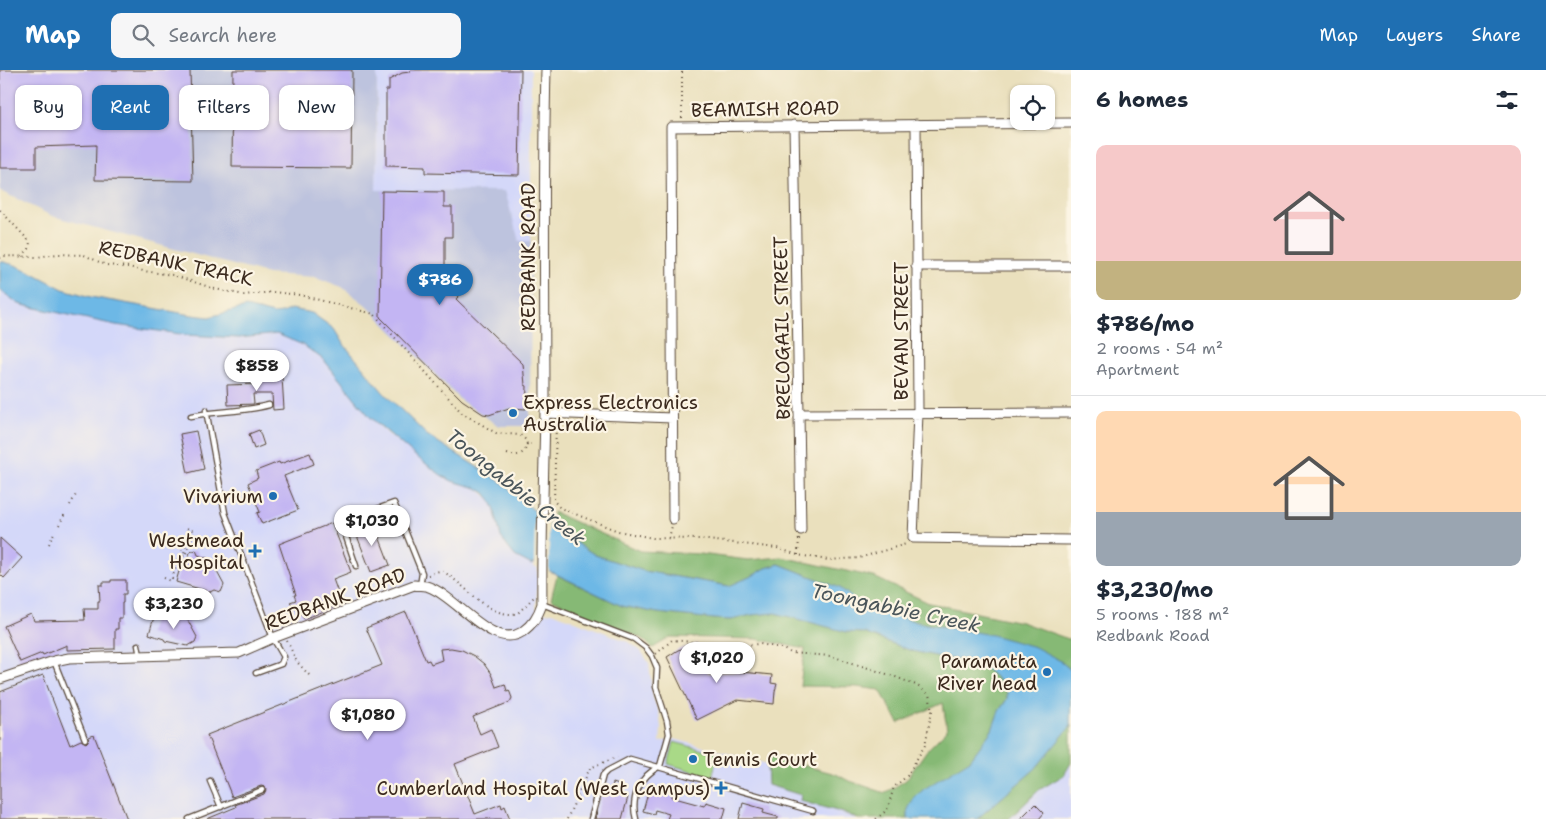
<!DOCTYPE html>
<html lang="en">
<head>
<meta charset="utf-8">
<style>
	body { margin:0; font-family:"Shantell Sans",sans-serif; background:#f6f6f7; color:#1f2937; height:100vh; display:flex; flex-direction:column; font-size:19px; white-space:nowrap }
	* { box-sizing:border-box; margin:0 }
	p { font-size:16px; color:#747a83 }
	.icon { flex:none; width:28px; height:28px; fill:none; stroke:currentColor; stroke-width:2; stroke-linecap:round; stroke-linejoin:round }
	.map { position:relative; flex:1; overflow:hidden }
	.details { display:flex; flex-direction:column; background:#fff; width:475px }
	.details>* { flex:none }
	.top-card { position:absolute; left:15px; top:15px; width:475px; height:45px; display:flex; gap:10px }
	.tools { position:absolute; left:1010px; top:15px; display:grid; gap:10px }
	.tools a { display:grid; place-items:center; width:45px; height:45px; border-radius:10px; background:#fff; box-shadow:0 1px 4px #0004; font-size:25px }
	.price { position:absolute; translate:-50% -42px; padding:0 11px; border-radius:18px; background:#fff; color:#222; font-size:16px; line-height:32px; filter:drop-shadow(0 1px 2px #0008) }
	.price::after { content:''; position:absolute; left:50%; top:30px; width:15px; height:11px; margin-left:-8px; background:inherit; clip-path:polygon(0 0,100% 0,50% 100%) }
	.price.on { background:#1f6fb2; color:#fff }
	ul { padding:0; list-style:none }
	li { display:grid; align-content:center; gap:10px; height:265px; padding:0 25px }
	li+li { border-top:1px solid #e0e1e3 }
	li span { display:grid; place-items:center; height:155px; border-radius:10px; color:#555 }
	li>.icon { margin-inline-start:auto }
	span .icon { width:90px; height:90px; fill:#fffc; stroke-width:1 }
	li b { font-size:21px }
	h2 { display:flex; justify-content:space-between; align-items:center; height:60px; padding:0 25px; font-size:21px }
	.tag { padding:0 18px; border-radius:10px; background:#fff; box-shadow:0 1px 4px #0004; font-size:18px; line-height:45px }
	.tag.on { background:#1f6fb2; color:#fff }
	header { display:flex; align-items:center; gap:30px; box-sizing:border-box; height:70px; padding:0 25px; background:#1f6fb2; color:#fff }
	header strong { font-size:24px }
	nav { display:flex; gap:28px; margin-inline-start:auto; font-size:18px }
	.search { width:350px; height:45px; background:#f6f6f7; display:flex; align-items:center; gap:12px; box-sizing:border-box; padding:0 18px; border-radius:10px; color:#747a83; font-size:19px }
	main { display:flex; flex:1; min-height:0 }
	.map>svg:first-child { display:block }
	.built { fill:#d4d8f9 }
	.industrial { fill:#bdc3de }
	.green { fill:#a9d987; stroke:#728252 }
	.forest { fill:#86b974; stroke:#607249 }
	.water { fill:#6db8e6; stroke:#547182 }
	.pier { fill:#eae0bd }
	.building { fill:#c3b5f3 }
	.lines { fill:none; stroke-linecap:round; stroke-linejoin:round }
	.lane-casing { stroke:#554536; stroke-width:7 }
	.street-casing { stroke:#554536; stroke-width:11 }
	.path { stroke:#554536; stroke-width:2; stroke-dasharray:1 4; stroke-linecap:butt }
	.lane { stroke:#fff; stroke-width:4.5 }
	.street { stroke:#fff; stroke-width:9 }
	.poi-dot { fill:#1f6fb2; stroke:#fcf5e5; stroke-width:2 }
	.labels { text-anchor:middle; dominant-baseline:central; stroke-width:4.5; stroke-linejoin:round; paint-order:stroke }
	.street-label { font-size:19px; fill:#3b2a1e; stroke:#fcf5e5 }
	.poi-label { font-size:19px; fill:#3b2a1e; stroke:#fcf5e5; text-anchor:end }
	.water-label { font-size:20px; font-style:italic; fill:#4a555a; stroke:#fcf5e5 }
</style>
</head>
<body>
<header>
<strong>Map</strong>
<div class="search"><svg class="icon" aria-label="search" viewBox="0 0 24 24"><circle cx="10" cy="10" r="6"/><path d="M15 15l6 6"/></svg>Search here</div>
<nav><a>Map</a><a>Layers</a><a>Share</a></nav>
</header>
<main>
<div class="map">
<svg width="1071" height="749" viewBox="0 0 1071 749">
	<rect width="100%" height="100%" fill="#fcf5e5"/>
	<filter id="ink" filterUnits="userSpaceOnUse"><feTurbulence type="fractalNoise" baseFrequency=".02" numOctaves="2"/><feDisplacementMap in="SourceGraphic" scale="10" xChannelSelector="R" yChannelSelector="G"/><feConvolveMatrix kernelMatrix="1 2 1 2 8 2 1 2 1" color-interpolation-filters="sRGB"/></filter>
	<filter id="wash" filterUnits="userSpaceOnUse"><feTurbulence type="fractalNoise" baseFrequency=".0096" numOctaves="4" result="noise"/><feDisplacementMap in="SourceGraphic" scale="20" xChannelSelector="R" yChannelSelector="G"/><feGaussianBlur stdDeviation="1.12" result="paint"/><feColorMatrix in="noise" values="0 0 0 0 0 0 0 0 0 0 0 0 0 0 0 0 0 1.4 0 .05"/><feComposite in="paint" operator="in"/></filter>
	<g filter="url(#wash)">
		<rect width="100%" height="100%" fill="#eae0bd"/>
		<path class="built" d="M 377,0 L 531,0 L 531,171 L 519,171 L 376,121 Z
			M 0,220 L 19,234 L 27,236 L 116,255 L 187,265 L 239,268 L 277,264 L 303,275 L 324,290 L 370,347 L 387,363 L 420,389 L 465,414 L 477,418 L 490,429 L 494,438 L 501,467 L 507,476 L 515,486 L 538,495 L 536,539 L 546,543 L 552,542 L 629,572 L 641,581 L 649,593 L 653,628 L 659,643 L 661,658 L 660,672 L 674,669 L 767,694 L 769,686 L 870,749 L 0,749 Z
			M 1071,655 L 1071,749 L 977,749 L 1070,657 Z"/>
		<path class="industrial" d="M 0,0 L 377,0 L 376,120 L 505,121 L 519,171 L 531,171 L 530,356 L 499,356 L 461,331 L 366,235 L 342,217 L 315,207 L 267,204 L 52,146 L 0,121 Z"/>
		<path class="green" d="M 674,672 L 718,684 L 712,707 L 668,694 Z"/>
		<path class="forest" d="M 553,442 L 640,481 L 700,484 L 748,490 L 782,487 L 874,507 L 929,533 L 1021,552 L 1071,570 L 1071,600 L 1059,590 L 955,558 L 921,553 L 888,543 L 857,531 L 840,518 L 779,494 L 766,498 L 754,505 L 730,516 L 644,501 L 595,485 L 554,458 Z
			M 557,505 L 622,536 L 658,543 L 715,549 L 731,550 L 751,545 L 775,543 L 847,562 L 864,563 L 912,581 L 946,588 L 968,590 L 983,596 L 1005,616 L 1007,620 L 1007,629 L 999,641 L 992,660 L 970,690 L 908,739 L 908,749 L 858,749 L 841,742 L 800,731 L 801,725 L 768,715 L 767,694 L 769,686 L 836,704 L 847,710 L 885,723 L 906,710 L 927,680 L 947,660 L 943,633 L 899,653 L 880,620 L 857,617 L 800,616 L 805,579 L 757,569 L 671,567 L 653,578 L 641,568 L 551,529 Z
			M 1071,655 L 1071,693 L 1064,705 L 1039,720 L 1009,749 L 977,749 L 1035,699 Z"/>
		<path class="water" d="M 0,191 L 15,195 L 31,202 L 63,219 L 91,227 L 192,245 L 209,247 L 246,237 L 274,244 L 282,243 L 291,239 L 312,243 L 334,259 L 342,272 L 383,322 L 427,365 L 504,414 L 554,458 L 595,485 L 644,501 L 729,516 L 754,505 L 766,498 L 779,494 L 840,518 L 857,531 L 888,543 L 921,553 L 992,565 L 1035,577 L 1059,590 L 1071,600 L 1070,657 L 1035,699 L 977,749 L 908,749 L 908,739 L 915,727 L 924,719 L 970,690 L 992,660 L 999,641 L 1007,629 L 1007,620 L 1005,616 L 983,596 L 968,590 L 946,588 L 912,581 L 864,563 L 847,562 L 775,543 L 751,545 L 731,550 L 715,549 L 658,543 L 622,536 L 533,493 L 532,495 L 515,486 L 507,476 L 501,467 L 494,438 L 490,429 L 485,423 L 477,418 L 452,411 L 441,405 L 413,384 L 370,347 L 324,290 L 303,275 L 277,264 L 239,268 L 187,265 L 116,255 L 27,236 L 19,234 L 0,220 Z"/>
		<path class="pier" d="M 535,440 L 537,440 L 549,451 L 549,503 L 534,497 Z"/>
		<g id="blocks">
			<path class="building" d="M 0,0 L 190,0 L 193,111 L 95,110 L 96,75 L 36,77 L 36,98 L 0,98 Z
				M 233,0 L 352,0 L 351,98 L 232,97 Z
				M 411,0 L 521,0 L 519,105 L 425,103 L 425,97 L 386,96 L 386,20 L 389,20 L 389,10 L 402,3 L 410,2 Z
				M 382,121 L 444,122 L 444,137 L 452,137 L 452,167 L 445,167 L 445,199 L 454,199 L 463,222 L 456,229 L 523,294 L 525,315 L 527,316 L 526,339 L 509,338 L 489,345 L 483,344 L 462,330 L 380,247 Z
				M 282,307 L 284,339 L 273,340 L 272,324 L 253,324 L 254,334 L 228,335 L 227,315 L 258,314 L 257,308 Z
				M 259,360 L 264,375 L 254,379 L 249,364 Z
				M 196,361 L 204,399 L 188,403 L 180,364 Z
				M 310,383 L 314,394 L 284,406 L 298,440 L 262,454 L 257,443 L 260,442 L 248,413 L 258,408 L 256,401 L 279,392 L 280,394 Z
				M 373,451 L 390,495 L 371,502 L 354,458 Z
				M 332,453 L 351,502 L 333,509 L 342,534 L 304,549 L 302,544 L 290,532 L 296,530 L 294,525 L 296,525 L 279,474 Z
				M 0,468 L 22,488 L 4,508 L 0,504 Z
				M 196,480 L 198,485 L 210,489 L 224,515 L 221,522 L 214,520 L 210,522 L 176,512 L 181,494 L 186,496 L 190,482 Z
				M 111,510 L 126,510 L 126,524 L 123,524 L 123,533 L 122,533 L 122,548 L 118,548 L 118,559 L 115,559 L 115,579 L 67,580 L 67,575 L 43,585 L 42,583 L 20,592 L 4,556 L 31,544 L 34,551 L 85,550 L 84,539 L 98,539 L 98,531 L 100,531 L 99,515 L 103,515 L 103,512 L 111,512 Z
				M 166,542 L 186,547 L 197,567 L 195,572 L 188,576 L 165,571 L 164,569 L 149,564 L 154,547 L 164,550 Z
				M 406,542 L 426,591 L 429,590 L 431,594 L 442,590 L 440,579 L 451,578 L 462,580 L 474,586 L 484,594 L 491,604 L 496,617 L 505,614 L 507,621 L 509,620 L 512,628 L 510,632 L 473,647 L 480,664 L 491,659 L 498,677 L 455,694 L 475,744 L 501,734 L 502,738 L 505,736 L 510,749 L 207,749 L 236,737 L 235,735 L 264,724 L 266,720 L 265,717 L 261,716 L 232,727 L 207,665 L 382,595 L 366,558 Z
				M 697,574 L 708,603 L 741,602 L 772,605 L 771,613 L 777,614 L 775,621 L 774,634 L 737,630 L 697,650 L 667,587 L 678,580 Z
				M 43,605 L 70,675 L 81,670 L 86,673 L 88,671 L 89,667 L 94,665 L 127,749 L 0,749 L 0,622 Z
				M 613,713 L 622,716 L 620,725 L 628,727 L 622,749 L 595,749 L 603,720 L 611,722 Z
				M 650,716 L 672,722 L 671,727 L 704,736 L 706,732 L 726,738 L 723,749 L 667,749 L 669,744 L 655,740 L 654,744 L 643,741 Z
				M 743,733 L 764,739 L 763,743 L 778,747 L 778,749 L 739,749 Z
				M 1035,734 L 1044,743 L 1039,749 L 1020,749 Z"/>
		</g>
	</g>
	<g filter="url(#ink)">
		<use href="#blocks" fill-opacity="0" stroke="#554536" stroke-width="1"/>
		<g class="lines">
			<g class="lane-casing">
				<path id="lane" d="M 206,340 L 225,443 L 273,568 L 284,587 L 281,594 L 256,603
					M 191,346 C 217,341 243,342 269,335
					M 356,496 L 341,452 L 394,433 L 422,503 L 420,516
					M 542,534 L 634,569 L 646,578 L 652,586 L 657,598 L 656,617 L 667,651 L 669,664 L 660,696 C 640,706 630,728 636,749
					M 138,575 L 140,586
					M 54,591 L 85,669
					M 210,711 L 221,737
					M 189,749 L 262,720
					M 591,749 L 603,705 L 607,701 L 630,689 L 813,741"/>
			</g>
			<g class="street-casing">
				<path id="street" d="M 916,54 L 918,343 L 913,468 L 1071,470
					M 794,55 L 801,460
					M 916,196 L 1071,196
					M 545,343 L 672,348
					M 800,344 L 1071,343
					M 673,449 L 671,57 L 1071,53
					M 0,609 L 54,591 L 69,588 L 239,583 L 273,568 L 414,515 C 419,516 425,515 429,517 C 456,526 493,581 522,562 C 533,554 538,546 542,534 C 541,470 544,405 545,341 C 545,227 543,114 546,0"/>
			</g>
			<path class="path" d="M 682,48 L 682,0
				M 0,140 L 30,172 L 29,179 L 21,187
				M 0,188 L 4,186 L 37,187 L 57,184 L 84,185 L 106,195 L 129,197 L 143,201 L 173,205 L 215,219 L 244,225 L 273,222 L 300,225 L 374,244 L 462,343 L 496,363 L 520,365 L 526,370 L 527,374 L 531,374
				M 556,353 L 554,431 L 560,438 L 618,461 L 653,468 L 699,469 L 777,478 L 798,485 L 828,490 L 859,488 L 906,474
				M 507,384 C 517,387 525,385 527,374
				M 70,435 L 77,423
				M 59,455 L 66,442
				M 669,468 L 672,456
				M 185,472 L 190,459
				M 49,474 L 55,461
				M 798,485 L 799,467
				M 428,505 C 432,504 437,501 440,501 C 447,502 454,510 460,514 C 475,527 496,549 518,543 L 535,526
				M 164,508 L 171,511 L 185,472 L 187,473 L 183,486 L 185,486 L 194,461 L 184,457
				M 287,571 L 297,592 L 310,606
				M 656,584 L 672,570 L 733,576 L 760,574 L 781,578 L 791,583 L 831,586 L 893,606 L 916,615 L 929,624 L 932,641 L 925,675 L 907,706 L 894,717 L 887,740 L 876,749
				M 567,749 L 590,698 L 617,687"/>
			<use href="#lane" class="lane"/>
			<use href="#street" class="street"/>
		</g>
	</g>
	<g class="poi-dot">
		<circle cx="513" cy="343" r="5"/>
		<circle cx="273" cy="426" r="5"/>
		<path d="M252.5 473.5h5v5h5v5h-5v5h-5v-5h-5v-5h5z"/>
		<circle cx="1047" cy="602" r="5"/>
		<circle cx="693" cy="689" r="5"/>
		<path d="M718.5 710.5h5v5h5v5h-5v5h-5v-5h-5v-5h5z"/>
	</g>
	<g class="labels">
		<g class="street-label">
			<text transform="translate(765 39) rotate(-1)">BEAMISH ROAD</text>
			<text transform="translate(528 187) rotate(-90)">REDBANK ROAD</text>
			<text transform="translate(176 193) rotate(12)">REDBANK TRACK</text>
			<text transform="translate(782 258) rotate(-91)">BRELOGAIL STREET</text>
			<text transform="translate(901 261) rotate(-90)">BEVAN STREET</text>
			<text transform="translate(335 529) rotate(-20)">REDBANK ROAD</text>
		</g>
		<g class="poi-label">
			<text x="523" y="332" text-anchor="start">Express Electronics<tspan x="523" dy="22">Australia</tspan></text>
			<text x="263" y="426">Vivarium</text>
			<text x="244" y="470">Westmead<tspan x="244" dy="22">Hospital</tspan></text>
			<text x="1037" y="591">Paramatta<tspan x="1037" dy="22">River head</tspan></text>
			<text x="703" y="689" text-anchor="start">Tennis Court</text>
			<text x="710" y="718">Cumberland Hospital (West Campus)</text>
		</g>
		<g class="water-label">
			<text transform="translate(516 417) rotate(39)">Toongabbie Creek</text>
			<text transform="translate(896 538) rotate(12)">Toongabbie Creek</text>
		</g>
	</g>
</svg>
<div class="tools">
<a><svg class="icon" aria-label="locate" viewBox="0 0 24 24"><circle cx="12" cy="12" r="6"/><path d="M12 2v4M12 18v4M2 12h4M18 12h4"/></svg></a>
</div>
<b class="price on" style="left:440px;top:236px">$786</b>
<b class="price" style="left:257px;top:322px">$858</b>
<b class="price" style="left:372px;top:477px">$1,030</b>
<b class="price" style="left:174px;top:560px">$3,230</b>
<b class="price" style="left:717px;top:614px">$1,020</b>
<b class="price" style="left:368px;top:671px">$1,080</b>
<div class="top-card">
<a class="tag">Buy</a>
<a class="tag on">Rent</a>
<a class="tag">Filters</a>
<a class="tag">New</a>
</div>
</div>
<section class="details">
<h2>6 homes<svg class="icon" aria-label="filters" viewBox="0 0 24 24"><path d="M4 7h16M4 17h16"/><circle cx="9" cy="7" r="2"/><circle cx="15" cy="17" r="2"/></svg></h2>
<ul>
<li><span style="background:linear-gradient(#f6c9c9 75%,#c2b280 0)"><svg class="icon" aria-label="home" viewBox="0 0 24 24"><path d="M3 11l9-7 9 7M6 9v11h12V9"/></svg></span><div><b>$786/mo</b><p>2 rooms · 54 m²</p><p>Apartment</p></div></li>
<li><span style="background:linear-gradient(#ffd9b3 65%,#9aa5b1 0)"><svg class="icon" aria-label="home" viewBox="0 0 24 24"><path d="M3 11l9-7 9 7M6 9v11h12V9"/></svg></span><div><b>$3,230/mo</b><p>5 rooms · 188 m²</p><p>Redbank Road</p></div></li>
</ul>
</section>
</main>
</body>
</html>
